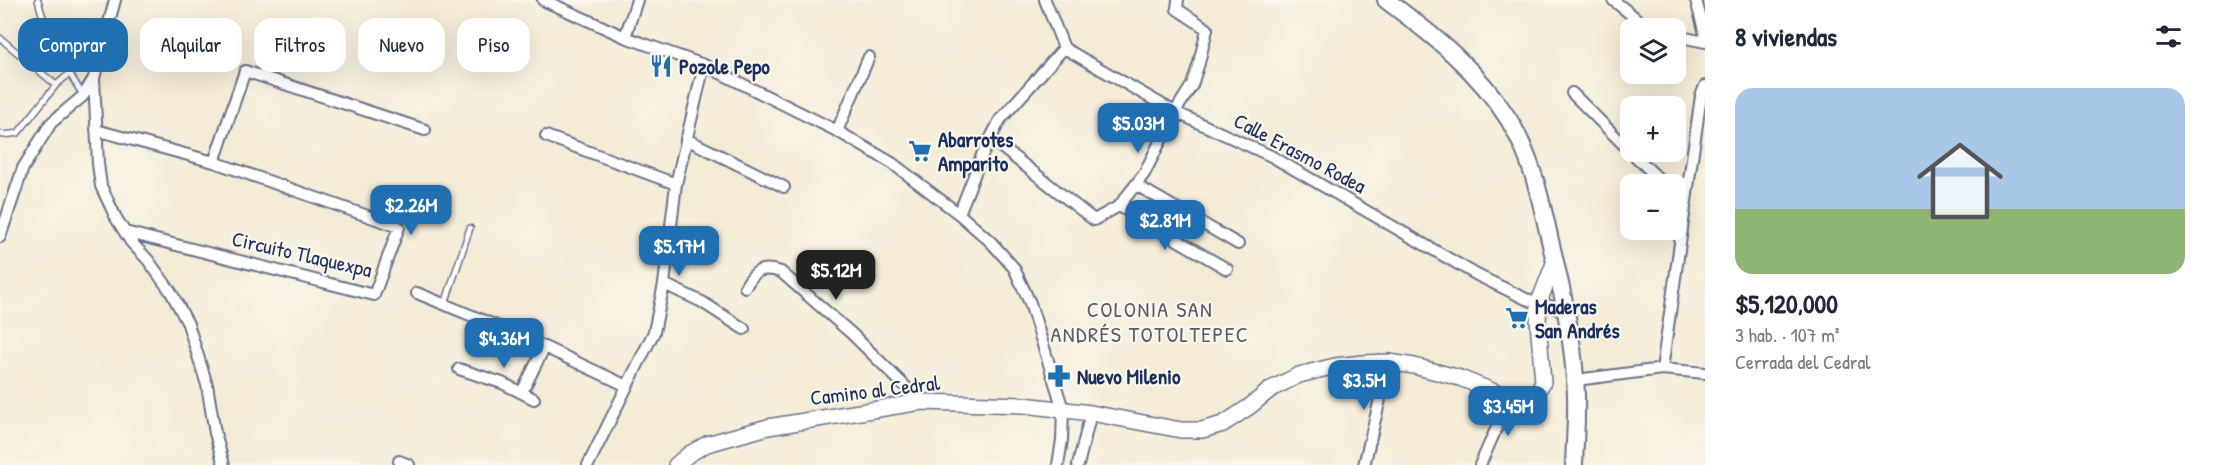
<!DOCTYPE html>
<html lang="es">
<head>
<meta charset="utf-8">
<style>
	body { margin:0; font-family:"Patrick Hand",sans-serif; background:#f2f2f3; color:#1f2937; height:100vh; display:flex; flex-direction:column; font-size:22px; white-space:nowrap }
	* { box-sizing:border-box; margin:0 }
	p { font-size:20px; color:#747a83 }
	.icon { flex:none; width:33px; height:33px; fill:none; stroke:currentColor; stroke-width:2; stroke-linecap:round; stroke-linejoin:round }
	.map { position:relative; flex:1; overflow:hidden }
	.details { display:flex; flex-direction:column; background:#fff; width:510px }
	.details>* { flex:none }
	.guide { position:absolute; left:18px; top:18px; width:570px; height:54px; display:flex; gap:12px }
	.controls { position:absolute; left:1620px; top:18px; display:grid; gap:12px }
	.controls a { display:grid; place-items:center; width:66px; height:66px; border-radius:12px; background:#fff; box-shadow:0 6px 24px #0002; font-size:30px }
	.price { position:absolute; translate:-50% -51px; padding:0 14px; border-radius:12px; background:#1f6fb2; color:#fff; font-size:20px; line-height:39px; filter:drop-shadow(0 2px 3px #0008) }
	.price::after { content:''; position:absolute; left:50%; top:36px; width:18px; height:14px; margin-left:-9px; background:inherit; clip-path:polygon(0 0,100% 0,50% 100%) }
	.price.on { background:#222; color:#fff }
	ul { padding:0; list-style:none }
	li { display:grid; align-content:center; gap:12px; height:318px; padding:0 30px }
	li+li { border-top:2px solid #e0e1e3 }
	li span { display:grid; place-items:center; height:186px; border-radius:18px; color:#555 }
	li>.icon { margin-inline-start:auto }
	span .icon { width:108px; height:108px; fill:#fffc; stroke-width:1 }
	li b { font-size:26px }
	h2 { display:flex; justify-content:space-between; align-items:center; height:72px; padding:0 30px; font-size:26px }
	.chip { padding:0 21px; border-radius:18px; background:#fff; box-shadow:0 6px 24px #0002; font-size:21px; line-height:54px }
	.chip.on { background:#1f6fb2; color:#fff }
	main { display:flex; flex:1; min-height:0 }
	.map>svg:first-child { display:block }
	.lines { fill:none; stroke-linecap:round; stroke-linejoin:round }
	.lane-casing { stroke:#677188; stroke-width:8 }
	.street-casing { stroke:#677188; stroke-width:14 }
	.secondary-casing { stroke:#677188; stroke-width:18 }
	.primary-casing { stroke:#677188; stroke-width:20 }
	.lane { stroke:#fff; stroke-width:5 }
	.street { stroke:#fff; stroke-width:10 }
	.secondary { stroke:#fff; stroke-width:15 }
	.primary { stroke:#fff; stroke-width:16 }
	.labels { text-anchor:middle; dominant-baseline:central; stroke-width:4.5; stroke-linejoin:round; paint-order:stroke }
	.poi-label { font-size:21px; font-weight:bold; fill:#1b2f5e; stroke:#fbf7ec; text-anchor:start }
	.street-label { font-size:21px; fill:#1b2f5e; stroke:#fbf7ec }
	.neighbourhood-label { font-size:22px; letter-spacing:1.5px; fill:#5e586c; stroke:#fbf7ec }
</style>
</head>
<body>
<main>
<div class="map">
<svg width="1705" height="465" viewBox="0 0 1705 465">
	<rect width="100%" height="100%" fill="#fbf7ec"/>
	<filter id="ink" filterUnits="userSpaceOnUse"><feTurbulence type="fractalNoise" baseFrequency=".0167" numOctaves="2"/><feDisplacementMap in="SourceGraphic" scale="12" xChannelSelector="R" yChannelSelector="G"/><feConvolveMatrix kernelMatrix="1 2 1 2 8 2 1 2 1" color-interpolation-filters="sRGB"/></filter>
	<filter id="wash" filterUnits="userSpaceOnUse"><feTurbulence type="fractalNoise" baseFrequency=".008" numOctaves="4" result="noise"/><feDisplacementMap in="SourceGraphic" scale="24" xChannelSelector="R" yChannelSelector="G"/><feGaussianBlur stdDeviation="1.35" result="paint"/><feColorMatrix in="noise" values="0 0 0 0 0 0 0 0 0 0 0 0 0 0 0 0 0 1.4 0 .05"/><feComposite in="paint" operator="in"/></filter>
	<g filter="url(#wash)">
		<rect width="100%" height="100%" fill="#f4ebd5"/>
	</g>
	<g filter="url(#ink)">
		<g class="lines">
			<g class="lane-casing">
				<path id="lane" d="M 38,0 C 46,34 64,66 83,95
					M 0,38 L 56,85 L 69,74
					M 0,134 L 4,135 L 18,133 L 56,85
					M 445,304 L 470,228"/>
			</g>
			<g class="street-casing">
				<path id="street" d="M 115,0 L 94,78 L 98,164 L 101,186 L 116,218 L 131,242 L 148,260 L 171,292 L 188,324 L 207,385 L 215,433 L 224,465
					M 543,0 L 625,37 L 704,65 L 837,131 L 892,163 L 959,214 L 991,242 L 1014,268 L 1030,303 L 1058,393 L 1063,409 L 1062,440 L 1058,465
					M 1045,0 L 1064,48 L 1175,112 L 1271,156 L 1477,275 L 1526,299 L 1566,311
					M 1613,0 L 1643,24 L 1655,28
					M 1696,0 L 1705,34
					M 1676,36 L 1705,42
					M 625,37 L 637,0
					M 1572,93 L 1630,151
					M 96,130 L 214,162 L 399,227 L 374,295 L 125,232
					M 837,131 L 869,57
					M 546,136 L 676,184
					M 686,139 L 784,187
					M 991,139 L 1094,220 L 1119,206 L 1144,174 L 1175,112 L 1192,85 L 1199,63 L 1207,29 L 1177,9 L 1178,0
					M 1631,152 L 1664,184
					M 214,162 L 245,71 L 425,130
					M 1136,185 L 1238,244
					M 1119,206 L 1227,269
					M 959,214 L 982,155 L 1000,120 L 1064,48
					M 0,237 L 23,168 L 51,123 L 83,96 L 94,78
					M 664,284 L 702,302 L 744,329
					M 745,287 C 755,270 761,266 781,272 L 852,334 L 921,402
					M 417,293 L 523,337 L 627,386
					M 459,369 L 502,383 L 534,399
					M 1662,369 L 1701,96 L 1705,86
					M 1576,380 L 1662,369 L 1705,373
					M 522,392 L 544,348
					M 399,461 L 409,465
					M 588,465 L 654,332 L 664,284 L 676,184 L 704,65
					M 1078,465 L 1091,413
					M 1364,465 L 1389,362
					M 1480,465 L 1510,398"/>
			</g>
			<g class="secondary-casing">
				<path id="secondary" d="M 676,465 L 689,454 L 707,444 L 768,427 L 921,402 L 1024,405 L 1091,413 L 1181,430 L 1202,430 L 1223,424 L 1249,407 L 1271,389 L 1299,375 L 1335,366 L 1363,363 L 1389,362 L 1414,366 L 1460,378 L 1510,398 L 1522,399 L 1537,392 L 1543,382 L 1538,321 L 1539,302 L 1555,261"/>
			</g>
			<g class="primary-casing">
				<path id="primary" d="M 1386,0 C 1433,35 1478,70 1509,120 C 1531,156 1540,196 1549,236 C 1560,283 1572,330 1575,379 C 1578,407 1575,436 1574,465"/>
			</g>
			<use href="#lane" class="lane"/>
			<use href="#street" class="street"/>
			<use href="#secondary" class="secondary"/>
			<use href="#primary" class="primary"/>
		</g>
	</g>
	<defs>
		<g id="restaurant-bare" transform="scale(1.8)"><path d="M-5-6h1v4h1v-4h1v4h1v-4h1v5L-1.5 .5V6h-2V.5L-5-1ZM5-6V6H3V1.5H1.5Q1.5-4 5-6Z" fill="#1f6fb2" stroke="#fbf7ec" stroke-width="2.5" paint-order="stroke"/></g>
		<g id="supermarket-bare" transform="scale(1.8)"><path d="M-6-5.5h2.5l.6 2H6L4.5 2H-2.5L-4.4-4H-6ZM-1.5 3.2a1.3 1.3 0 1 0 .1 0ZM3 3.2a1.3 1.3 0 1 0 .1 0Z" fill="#1f6fb2" stroke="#fbf7ec" stroke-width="2.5" paint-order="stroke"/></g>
		<g id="pharmacy-bare" transform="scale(1.8)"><path d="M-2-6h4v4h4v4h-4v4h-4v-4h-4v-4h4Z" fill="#1f6fb2" stroke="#fbf7ec" stroke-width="2.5" paint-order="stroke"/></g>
	</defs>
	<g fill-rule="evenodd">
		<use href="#restaurant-bare" x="661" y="66"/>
		<use href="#supermarket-bare" x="920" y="151"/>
		<use href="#supermarket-bare" x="1517" y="318"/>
		<use href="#pharmacy-bare" x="1059" y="376"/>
	</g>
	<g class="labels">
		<g class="poi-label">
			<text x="679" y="66">Pozole Pepo</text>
			<text x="938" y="139">Abarrotes<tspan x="938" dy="24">Amparito</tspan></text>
			<text x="1535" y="306">Maderas<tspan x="1535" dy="24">San Andrés</tspan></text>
			<text x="1077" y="376">Nuevo Milenio</text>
		</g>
		<g class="street-label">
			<text transform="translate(1300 153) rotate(28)">Calle Erasmo Rodea</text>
			<text transform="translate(302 254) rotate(13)">Circuito Tlaquexpa</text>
			<text transform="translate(875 390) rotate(-7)">Camino al Cedral</text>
		</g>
		<g class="neighbourhood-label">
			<text x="1150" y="309">COLONIA SAN<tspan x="1150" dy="25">ANDRÉS TOTOLTEPEC</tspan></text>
		</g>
	</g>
</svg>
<div class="controls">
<a><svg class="icon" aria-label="layers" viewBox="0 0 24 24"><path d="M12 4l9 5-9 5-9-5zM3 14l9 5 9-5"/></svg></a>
<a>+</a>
<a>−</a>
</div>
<b class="price" style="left:1138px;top:154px">$5.03M</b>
<b class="price" style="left:411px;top:236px">$2.26M</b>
<b class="price" style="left:1165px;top:251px">$2.81M</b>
<b class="price" style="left:679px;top:277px">$5.17M</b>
<b class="price on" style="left:836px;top:301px">$5.12M</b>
<b class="price" style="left:504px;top:369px">$4.36M</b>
<b class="price" style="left:1364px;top:411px">$3.5M</b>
<b class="price" style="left:1508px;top:437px">$3.45M</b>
<div class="guide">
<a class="chip on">Comprar</a>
<a class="chip">Alquilar</a>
<a class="chip">Filtros</a>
<a class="chip">Nuevo</a>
<a class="chip">Piso</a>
</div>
</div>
<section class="details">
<h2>8 viviendas<svg class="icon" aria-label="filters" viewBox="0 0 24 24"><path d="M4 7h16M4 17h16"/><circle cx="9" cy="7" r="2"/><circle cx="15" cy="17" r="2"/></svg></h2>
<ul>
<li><span style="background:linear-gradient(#a9c7e8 65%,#8fb573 0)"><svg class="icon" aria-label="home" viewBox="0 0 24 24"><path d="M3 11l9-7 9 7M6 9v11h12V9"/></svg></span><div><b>$5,120,000</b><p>3 hab. · 107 m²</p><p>Cerrada del Cedral</p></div></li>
</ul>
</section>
</main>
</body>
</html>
